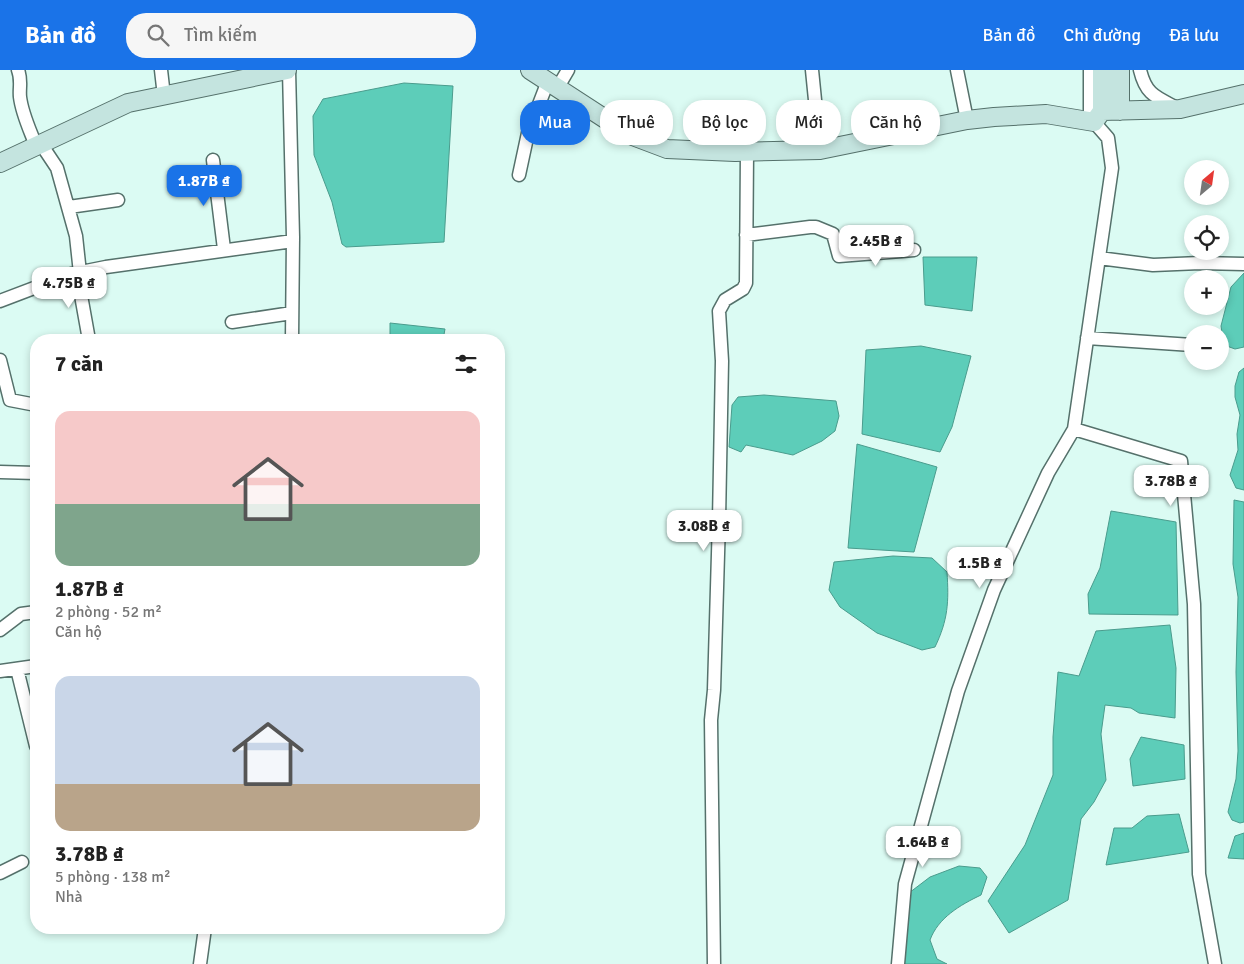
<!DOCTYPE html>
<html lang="vi">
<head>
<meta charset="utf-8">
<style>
	body { margin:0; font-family:Signika,sans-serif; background:#f6f6f6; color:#222; height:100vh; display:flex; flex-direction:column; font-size:19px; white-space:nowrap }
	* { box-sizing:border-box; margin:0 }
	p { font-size:16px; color:#767676 }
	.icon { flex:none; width:28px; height:28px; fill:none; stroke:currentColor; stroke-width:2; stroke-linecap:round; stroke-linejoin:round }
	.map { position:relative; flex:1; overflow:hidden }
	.details { position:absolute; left:30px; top:264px; width:475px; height:600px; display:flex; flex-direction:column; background:#fff; border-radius:20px; box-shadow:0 2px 8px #0003 }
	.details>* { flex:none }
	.banner { position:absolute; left:520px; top:30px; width:475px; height:45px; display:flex; gap:10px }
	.needle { width:32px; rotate:29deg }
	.tools { position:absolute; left:1184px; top:90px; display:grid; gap:10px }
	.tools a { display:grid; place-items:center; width:45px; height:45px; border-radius:50%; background:#fff; box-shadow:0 2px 8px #0003; font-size:25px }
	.price { position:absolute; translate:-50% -42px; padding:0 11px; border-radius:10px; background:#fff; color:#222; font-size:16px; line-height:32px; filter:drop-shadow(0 1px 2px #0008) }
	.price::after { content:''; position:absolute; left:50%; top:30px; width:15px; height:11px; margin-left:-8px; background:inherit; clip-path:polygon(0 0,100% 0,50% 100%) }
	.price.selected { background:#1a73e8; color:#fff }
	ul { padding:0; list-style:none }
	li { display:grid; align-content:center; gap:10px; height:265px; padding:0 25px }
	li span { display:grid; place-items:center; height:155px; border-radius:15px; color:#555 }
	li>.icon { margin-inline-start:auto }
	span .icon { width:90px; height:90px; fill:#fffc; stroke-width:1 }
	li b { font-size:21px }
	h2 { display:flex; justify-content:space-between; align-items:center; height:60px; padding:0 25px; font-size:21px }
	.chip { padding:0 18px; border-radius:20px; background:#fff; box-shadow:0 2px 8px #0003; font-size:18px; line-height:45px }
	.chip.selected { background:#1a73e8; color:#fff }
	header { display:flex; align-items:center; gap:30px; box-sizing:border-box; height:70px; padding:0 25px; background:#1a73e8; color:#fff }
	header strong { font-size:24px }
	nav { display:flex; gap:28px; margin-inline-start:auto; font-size:18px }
	.search { width:350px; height:45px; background:#f6f6f6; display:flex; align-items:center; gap:12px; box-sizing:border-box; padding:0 18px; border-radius:20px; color:#767676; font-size:19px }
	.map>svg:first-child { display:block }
	.water { fill:#5dcdb9; stroke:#4a9c8d }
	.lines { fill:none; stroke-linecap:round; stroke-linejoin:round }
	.street-casing { stroke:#55716b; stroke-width:15 }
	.secondary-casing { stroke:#55716b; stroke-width:20 }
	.street { stroke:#fff; stroke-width:12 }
	.secondary { stroke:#c4e4df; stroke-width:18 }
</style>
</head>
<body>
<header>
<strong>Bản đồ</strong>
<div class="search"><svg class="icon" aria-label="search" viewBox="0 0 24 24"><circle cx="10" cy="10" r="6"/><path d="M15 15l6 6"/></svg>Tìm kiếm</div>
<nav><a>Bản đồ</a><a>Chỉ đường</a><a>Đã lưu</a></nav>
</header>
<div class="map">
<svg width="1244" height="894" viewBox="0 0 1244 894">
	<rect width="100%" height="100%" fill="#dbfbf3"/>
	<path class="water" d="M 404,13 L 453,16 L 444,172 L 346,177 L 342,174 L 332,132 L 314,85 L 313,46 L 323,29 Z
		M 923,187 L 977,187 L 972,241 L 925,235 Z
		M 1244,203 L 1244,277 L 1235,279 L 1224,275 L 1221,256 L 1231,217 Z
		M 390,253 L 445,259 L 443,270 L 390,270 Z
		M 921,276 L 971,286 L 952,357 L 940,382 L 862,364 L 866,280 Z
		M 1244,298 L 1244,420 L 1236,418 L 1230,405 L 1238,380 L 1237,364 L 1240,345 L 1235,327 L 1235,316 L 1239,302 Z
		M 764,325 L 836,331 L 839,346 L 835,361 L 822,371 L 793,385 L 746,375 L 741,382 L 729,377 L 732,335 L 738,327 Z
		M 857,374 L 937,397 L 914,482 L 848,478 Z
		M 1234,430 L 1244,432 L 1244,752 L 1240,753 L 1232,750 L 1228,742 L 1236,709 L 1238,681 L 1236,602 L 1238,527 L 1233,494 Z
		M 1111,441 L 1176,452 L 1178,545 L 1089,544 L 1088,524 L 1100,498 Z
		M 893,486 L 932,488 L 947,502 C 949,532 948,550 935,577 L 922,580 L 877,563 L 840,537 L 829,520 L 834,492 Z
		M 1170,555 L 1176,598 L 1175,648 L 1139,643 L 1131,638 L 1105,635 L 1101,664 L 1106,710 L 1094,732 L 1081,749 L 1068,830 L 1009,863 L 988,831 L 1025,775 L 1053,705 L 1053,667 L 1058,602 L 1079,606 L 1096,561 Z
		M 1141,667 L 1184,675 L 1185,709 L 1133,716 L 1130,689 Z
		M 1179,744 L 1189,782 L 1106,795 L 1114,758 L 1132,758 L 1147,746 Z
		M 1244,763 L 1244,789 L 1228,788 L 1235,766 Z
		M 959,796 L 980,798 L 987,807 L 981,825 C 960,835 938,848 930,870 L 937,889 L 947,894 L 898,894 L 905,826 L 930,807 Z"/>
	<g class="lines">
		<g class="street-casing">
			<path id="street" d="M 18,0 C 22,10 19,18 20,27 C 22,44 30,60 36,76
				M 161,0 L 164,26
				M 289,0 L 293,167 L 292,270
				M 812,0 L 820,80
				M 957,0 L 967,50
				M 1140,0 C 1146,25 1156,27 1177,38
				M 558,17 L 568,0
				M 1090,51 L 1090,0
				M 1094,52 L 1108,68 L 1112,98 L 1074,359 L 1181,391 L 1194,534 L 1199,804 L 1215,894
				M 41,74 L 57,98 L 76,166 L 80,203
				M 213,90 L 224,179
				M 519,105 L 528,63 L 548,11
				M 69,137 L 118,130
				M 746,165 L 810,157 L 816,157 L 833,164 L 839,186 L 914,180
				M 1099,188 L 1153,195 L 1200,193 L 1244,194
				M 77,203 L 89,270
				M 0,231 L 71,204 L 106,197 L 293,171
				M 232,252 L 292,243
				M 1087,268 L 1192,275
				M 0,290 L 10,330 L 36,335
				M 0,402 L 36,403
				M 0,560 L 21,544 L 36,542
				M 17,599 L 36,676
				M 0,601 L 36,596
				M 0,803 L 22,792
				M 200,894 L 205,858
				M 714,894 L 711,650 L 714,620 L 719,450 L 722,291 L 719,241 L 725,230 L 743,219 L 746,213 L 747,82
				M 898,894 L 905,814 L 958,621 L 994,520 L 1048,403 L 1074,359"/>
		</g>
		<g class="secondary-casing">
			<path id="secondary" d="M 530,0 L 630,65 L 667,79 L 735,82 L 820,80 L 967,50 L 994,47 L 1046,44 L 1094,52 L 1102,41 L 1102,0
				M 1102,41 L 1180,39 L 1244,24
				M 1120,41 L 1120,0
				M 0,93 L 128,33 L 287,0"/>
		</g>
		<use href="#street" class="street"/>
		<use href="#secondary" class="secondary"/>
	</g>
</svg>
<div class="tools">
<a><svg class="needle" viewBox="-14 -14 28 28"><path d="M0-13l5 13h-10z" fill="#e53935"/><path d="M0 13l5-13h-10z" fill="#767676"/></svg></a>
<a><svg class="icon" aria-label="locate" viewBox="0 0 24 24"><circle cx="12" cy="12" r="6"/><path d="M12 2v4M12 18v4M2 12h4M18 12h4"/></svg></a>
<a>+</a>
<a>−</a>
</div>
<b class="price selected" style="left:204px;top:137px">1.87B ₫</b>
<b class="price" style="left:876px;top:197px">2.45B ₫</b>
<b class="price" style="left:69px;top:239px">4.75B ₫</b>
<b class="price" style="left:1171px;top:437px">3.78B ₫</b>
<b class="price" style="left:704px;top:482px">3.08B ₫</b>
<b class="price" style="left:980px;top:519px">1.5B ₫</b>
<b class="price" style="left:923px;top:798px">1.64B ₫</b>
<div class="banner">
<a class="chip selected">Mua</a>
<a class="chip">Thuê</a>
<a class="chip">Bộ lọc</a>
<a class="chip">Mới</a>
<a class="chip">Căn hộ</a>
</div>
<section class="details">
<h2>7 căn<svg class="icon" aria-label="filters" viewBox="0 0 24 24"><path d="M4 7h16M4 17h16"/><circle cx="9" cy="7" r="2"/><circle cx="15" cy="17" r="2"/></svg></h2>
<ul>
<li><span style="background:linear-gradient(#f6c9c9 60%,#7fa58c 0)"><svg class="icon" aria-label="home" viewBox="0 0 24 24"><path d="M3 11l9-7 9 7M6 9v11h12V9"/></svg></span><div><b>1.87B ₫</b><p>2 phòng · 52 m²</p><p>Căn hộ</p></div></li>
<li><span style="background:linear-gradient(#c9d6e8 70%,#b9a48a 0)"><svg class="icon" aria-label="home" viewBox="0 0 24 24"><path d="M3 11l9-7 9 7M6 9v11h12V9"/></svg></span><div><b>3.78B ₫</b><p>5 phòng · 138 m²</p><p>Nhà</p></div></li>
</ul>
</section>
</div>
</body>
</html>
